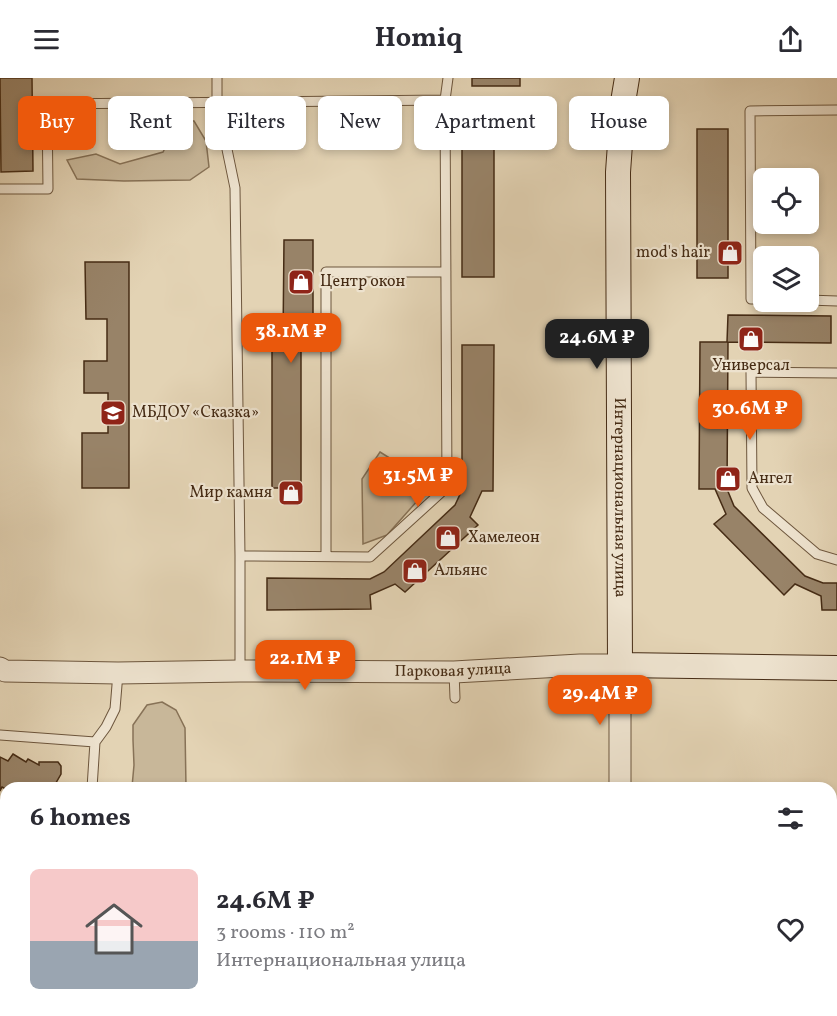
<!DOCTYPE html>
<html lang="en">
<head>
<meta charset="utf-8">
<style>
	body { margin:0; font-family:Vollkorn,serif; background:#f2f2f3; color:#2b2b33; height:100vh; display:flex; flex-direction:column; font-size:22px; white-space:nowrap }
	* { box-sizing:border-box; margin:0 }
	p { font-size:20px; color:#7c7c81 }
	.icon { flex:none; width:33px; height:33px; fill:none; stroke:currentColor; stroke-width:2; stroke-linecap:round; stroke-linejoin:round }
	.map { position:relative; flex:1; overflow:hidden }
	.drawer { position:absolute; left:0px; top:704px; width:837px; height:236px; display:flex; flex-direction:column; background:#fff; border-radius:18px 18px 0 0; box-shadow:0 3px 9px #0003 }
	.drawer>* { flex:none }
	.guide { position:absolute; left:18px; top:18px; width:801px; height:54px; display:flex; gap:12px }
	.buttons { position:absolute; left:753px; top:90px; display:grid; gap:12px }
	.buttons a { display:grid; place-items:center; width:66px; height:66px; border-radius:9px; background:#fff; box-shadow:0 3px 9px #0003; font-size:30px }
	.price { position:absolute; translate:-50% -51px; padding:0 14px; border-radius:12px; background:#ea580c; color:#fff; font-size:20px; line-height:39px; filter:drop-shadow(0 2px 3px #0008) }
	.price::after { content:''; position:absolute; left:50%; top:36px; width:18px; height:14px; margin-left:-9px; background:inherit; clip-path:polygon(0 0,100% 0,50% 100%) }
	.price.active { background:#222; color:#fff }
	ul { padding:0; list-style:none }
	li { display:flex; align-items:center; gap:18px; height:150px; padding:0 30px }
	li span { display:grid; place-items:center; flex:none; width:168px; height:120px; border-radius:9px; color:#555 }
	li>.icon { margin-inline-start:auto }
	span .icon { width:72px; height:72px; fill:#fffc; stroke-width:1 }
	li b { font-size:26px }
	h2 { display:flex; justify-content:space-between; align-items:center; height:72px; padding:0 30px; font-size:26px }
	.pill { padding:0 21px; border-radius:9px; background:#fff; box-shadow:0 3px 9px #0003; font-size:21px; line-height:54px }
	.pill.active { background:#ea580c; color:#fff }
	header { display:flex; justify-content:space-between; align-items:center; height:78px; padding:0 30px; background:#fff; font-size:27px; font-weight:700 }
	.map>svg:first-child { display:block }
	.green { fill:#c8b799; stroke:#877257; stroke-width:1.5 }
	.building { fill:#988368; stroke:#462c15; stroke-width:1.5 }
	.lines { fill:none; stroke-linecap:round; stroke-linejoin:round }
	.service-casing { stroke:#6d563d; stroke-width:11 }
	.tertiary-casing { stroke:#6d563d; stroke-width:23 }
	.secondary-casing { stroke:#462c15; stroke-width:26 }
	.service { stroke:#ede2ce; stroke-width:9 }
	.tertiary { stroke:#ede2ce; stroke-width:21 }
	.secondary { stroke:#ede2ce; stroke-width:24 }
	.labels { text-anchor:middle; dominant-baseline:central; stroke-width:4.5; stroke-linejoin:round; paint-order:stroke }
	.poi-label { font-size:16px; fill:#462c15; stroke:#ede2ce; text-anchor:start }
	.street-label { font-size:16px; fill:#462c15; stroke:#ede2ce }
</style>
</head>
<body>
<header><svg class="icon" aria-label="menu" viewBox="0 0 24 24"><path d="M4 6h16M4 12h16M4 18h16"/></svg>Homiq<svg class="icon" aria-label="share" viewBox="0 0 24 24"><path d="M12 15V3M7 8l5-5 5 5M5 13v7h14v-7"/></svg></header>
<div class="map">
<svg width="837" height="938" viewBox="0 0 837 938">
	<rect width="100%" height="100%" fill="#e3d3b4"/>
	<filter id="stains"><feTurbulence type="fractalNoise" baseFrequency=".00333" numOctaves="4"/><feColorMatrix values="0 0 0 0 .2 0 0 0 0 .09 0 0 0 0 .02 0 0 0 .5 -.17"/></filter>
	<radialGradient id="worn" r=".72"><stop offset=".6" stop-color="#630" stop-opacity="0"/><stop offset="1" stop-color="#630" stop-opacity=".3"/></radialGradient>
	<path class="green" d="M 179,42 L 194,43 L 206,63 L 209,89 L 190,102 L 124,103 L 77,101 L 67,82 L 96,76 L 120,86 L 163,74 Z
		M 380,374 L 412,394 L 426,413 L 387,457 L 363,466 L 362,401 Z
		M 162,624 L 176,632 L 185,650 L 186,709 L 132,709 L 134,687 L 133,662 L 133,647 L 147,627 Z
		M 0,808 L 6,808 L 6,915 L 0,913 Z
		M 837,812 L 837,938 L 764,938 L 765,933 L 831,933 L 831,818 Z
		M 66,933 L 297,933 L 296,938 L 78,938 Z"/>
	<path class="building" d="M 0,0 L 32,0 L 33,93 L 1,94 Z
		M 472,0 L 520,0 L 520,8 L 472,8 Z
		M 697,51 L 728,51 L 728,200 L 697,200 Z
		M 462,52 L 494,52 L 494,199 L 462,199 Z
		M 284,162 L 313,162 L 313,259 L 301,259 L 301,410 L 272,410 L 272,262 L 283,262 Z
		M 85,184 L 129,184 L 129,410 L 82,410 L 82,355 L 108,355 L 108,315 L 84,315 L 84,283 L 107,283 L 107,241 L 86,241 Z
		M 728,237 L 831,238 L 831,265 L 728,264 L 727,411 L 734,428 L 805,498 L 823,505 L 837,505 L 837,532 L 822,532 L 821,518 L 795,506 L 784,517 L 714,446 L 726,436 L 715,411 L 699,411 L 700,264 L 727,264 Z
		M 462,267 L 494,267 L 493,413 L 482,413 L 470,439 L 478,447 L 405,514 L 395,506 L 370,517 L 371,531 L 267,532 L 267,500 L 370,501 L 384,494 L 455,427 L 462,412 Z
		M 13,676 L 26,684 L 28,681 L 39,687 L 39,684 L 58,684 L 61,688 L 61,696 L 53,710 L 6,710 L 6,711 L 2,709 L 0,713 L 0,679 L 8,683 Z
		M 709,933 L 743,933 L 744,938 L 709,938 Z"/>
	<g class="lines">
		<g class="service-casing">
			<path id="service" d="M 217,0 L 217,23 L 235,110 L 240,478 L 240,593
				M 0,111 L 48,111 L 47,26 L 445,22
				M 764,221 L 751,221 L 750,33 L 837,32
				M 808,222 L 837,223
				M 837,295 L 751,294 L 752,410 L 763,430 L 817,476 L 837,482
				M 240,478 L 370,479 L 447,409 L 445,22 L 448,0
				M 326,478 L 326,194 L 446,194
				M 454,594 L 455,620
				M 0,657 L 95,664 L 106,649 L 115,631 L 118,595
				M 92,710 L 95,664"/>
		</g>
		<g class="tertiary-casing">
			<g id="tertiary">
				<path id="s1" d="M 0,590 L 5,593 L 118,595 L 240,593 L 454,594 L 580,587 L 620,587 L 620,710"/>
				<path d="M 620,938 L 621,933"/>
			</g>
		</g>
		<g class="secondary-casing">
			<g id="secondary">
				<path id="s2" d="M 627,0 L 623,24 L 618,94 L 620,587 L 837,590"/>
			</g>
		</g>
		<use href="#service" class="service"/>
		<use href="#tertiary" class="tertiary"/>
		<use href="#secondary" class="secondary"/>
	</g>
	<defs>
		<g id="shop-square" transform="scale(1.35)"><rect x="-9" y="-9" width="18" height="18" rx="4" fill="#8f2418" stroke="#ede2ce"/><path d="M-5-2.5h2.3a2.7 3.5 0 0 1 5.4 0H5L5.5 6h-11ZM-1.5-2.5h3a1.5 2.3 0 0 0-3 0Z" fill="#fff"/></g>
		<g id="school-square" transform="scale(1.35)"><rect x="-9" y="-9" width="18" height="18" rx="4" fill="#8f2418" stroke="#ede2ce"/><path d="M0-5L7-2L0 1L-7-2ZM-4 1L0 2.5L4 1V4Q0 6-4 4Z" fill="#fff"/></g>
	</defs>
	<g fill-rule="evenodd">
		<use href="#shop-square" x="730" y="175"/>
		<use href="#shop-square" x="301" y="204"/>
		<use href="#shop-square" x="751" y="261"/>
		<use href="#school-square" x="113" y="335"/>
		<use href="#shop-square" x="728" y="401"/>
		<use href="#shop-square" x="291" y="415"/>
		<use href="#shop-square" x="448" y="460"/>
		<use href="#shop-square" x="415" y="493"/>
	</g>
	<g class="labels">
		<g class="poi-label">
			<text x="710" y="175" text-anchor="end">mod's hair</text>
			<text x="320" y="204">Центр окон</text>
			<text x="751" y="288" text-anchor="middle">Универсал</text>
			<text x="132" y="335">МБДОУ «Сказка»</text>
			<text x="748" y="401">Ангел</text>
			<text x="272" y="415" text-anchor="end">Мир камня</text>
			<text x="468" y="460">Хамелеон</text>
			<text x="434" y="493">Альянс</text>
		</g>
		<g class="street-label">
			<text stroke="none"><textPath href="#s2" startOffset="420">Интернациональная улица</textPath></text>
			<text stroke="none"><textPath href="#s1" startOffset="454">Парковая улица</textPath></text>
		</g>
	</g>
	<rect width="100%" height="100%" filter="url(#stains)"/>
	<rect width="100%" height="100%" fill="url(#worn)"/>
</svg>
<div class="buttons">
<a><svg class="icon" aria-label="locate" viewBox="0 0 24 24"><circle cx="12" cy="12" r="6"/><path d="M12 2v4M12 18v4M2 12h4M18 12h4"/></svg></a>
<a><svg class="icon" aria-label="layers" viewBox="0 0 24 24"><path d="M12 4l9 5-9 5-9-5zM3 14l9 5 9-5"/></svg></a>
</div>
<b class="price" style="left:291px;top:286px">38.1M ₽</b>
<b class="price active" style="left:597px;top:292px">24.6M ₽</b>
<b class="price" style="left:750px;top:363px">30.6M ₽</b>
<b class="price" style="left:418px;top:430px">31.5M ₽</b>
<b class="price" style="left:305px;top:613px">22.1M ₽</b>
<b class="price" style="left:600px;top:648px">29.4M ₽</b>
<div class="guide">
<a class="pill active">Buy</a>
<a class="pill">Rent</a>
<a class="pill">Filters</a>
<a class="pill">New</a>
<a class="pill">Apartment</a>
<a class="pill">House</a>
</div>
<section class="drawer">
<h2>6 homes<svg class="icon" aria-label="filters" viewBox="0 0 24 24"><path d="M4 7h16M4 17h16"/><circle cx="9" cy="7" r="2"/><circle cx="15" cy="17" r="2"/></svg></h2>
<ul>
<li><span style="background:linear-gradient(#f6c9c9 60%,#9aa5b1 0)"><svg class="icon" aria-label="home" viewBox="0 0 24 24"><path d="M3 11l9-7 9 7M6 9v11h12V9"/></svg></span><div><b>24.6M ₽</b><p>3 rooms · 110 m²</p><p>Интернациональная улица</p></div><svg class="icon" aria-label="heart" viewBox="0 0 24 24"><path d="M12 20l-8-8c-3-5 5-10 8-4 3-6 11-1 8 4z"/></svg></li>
</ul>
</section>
</div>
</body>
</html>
